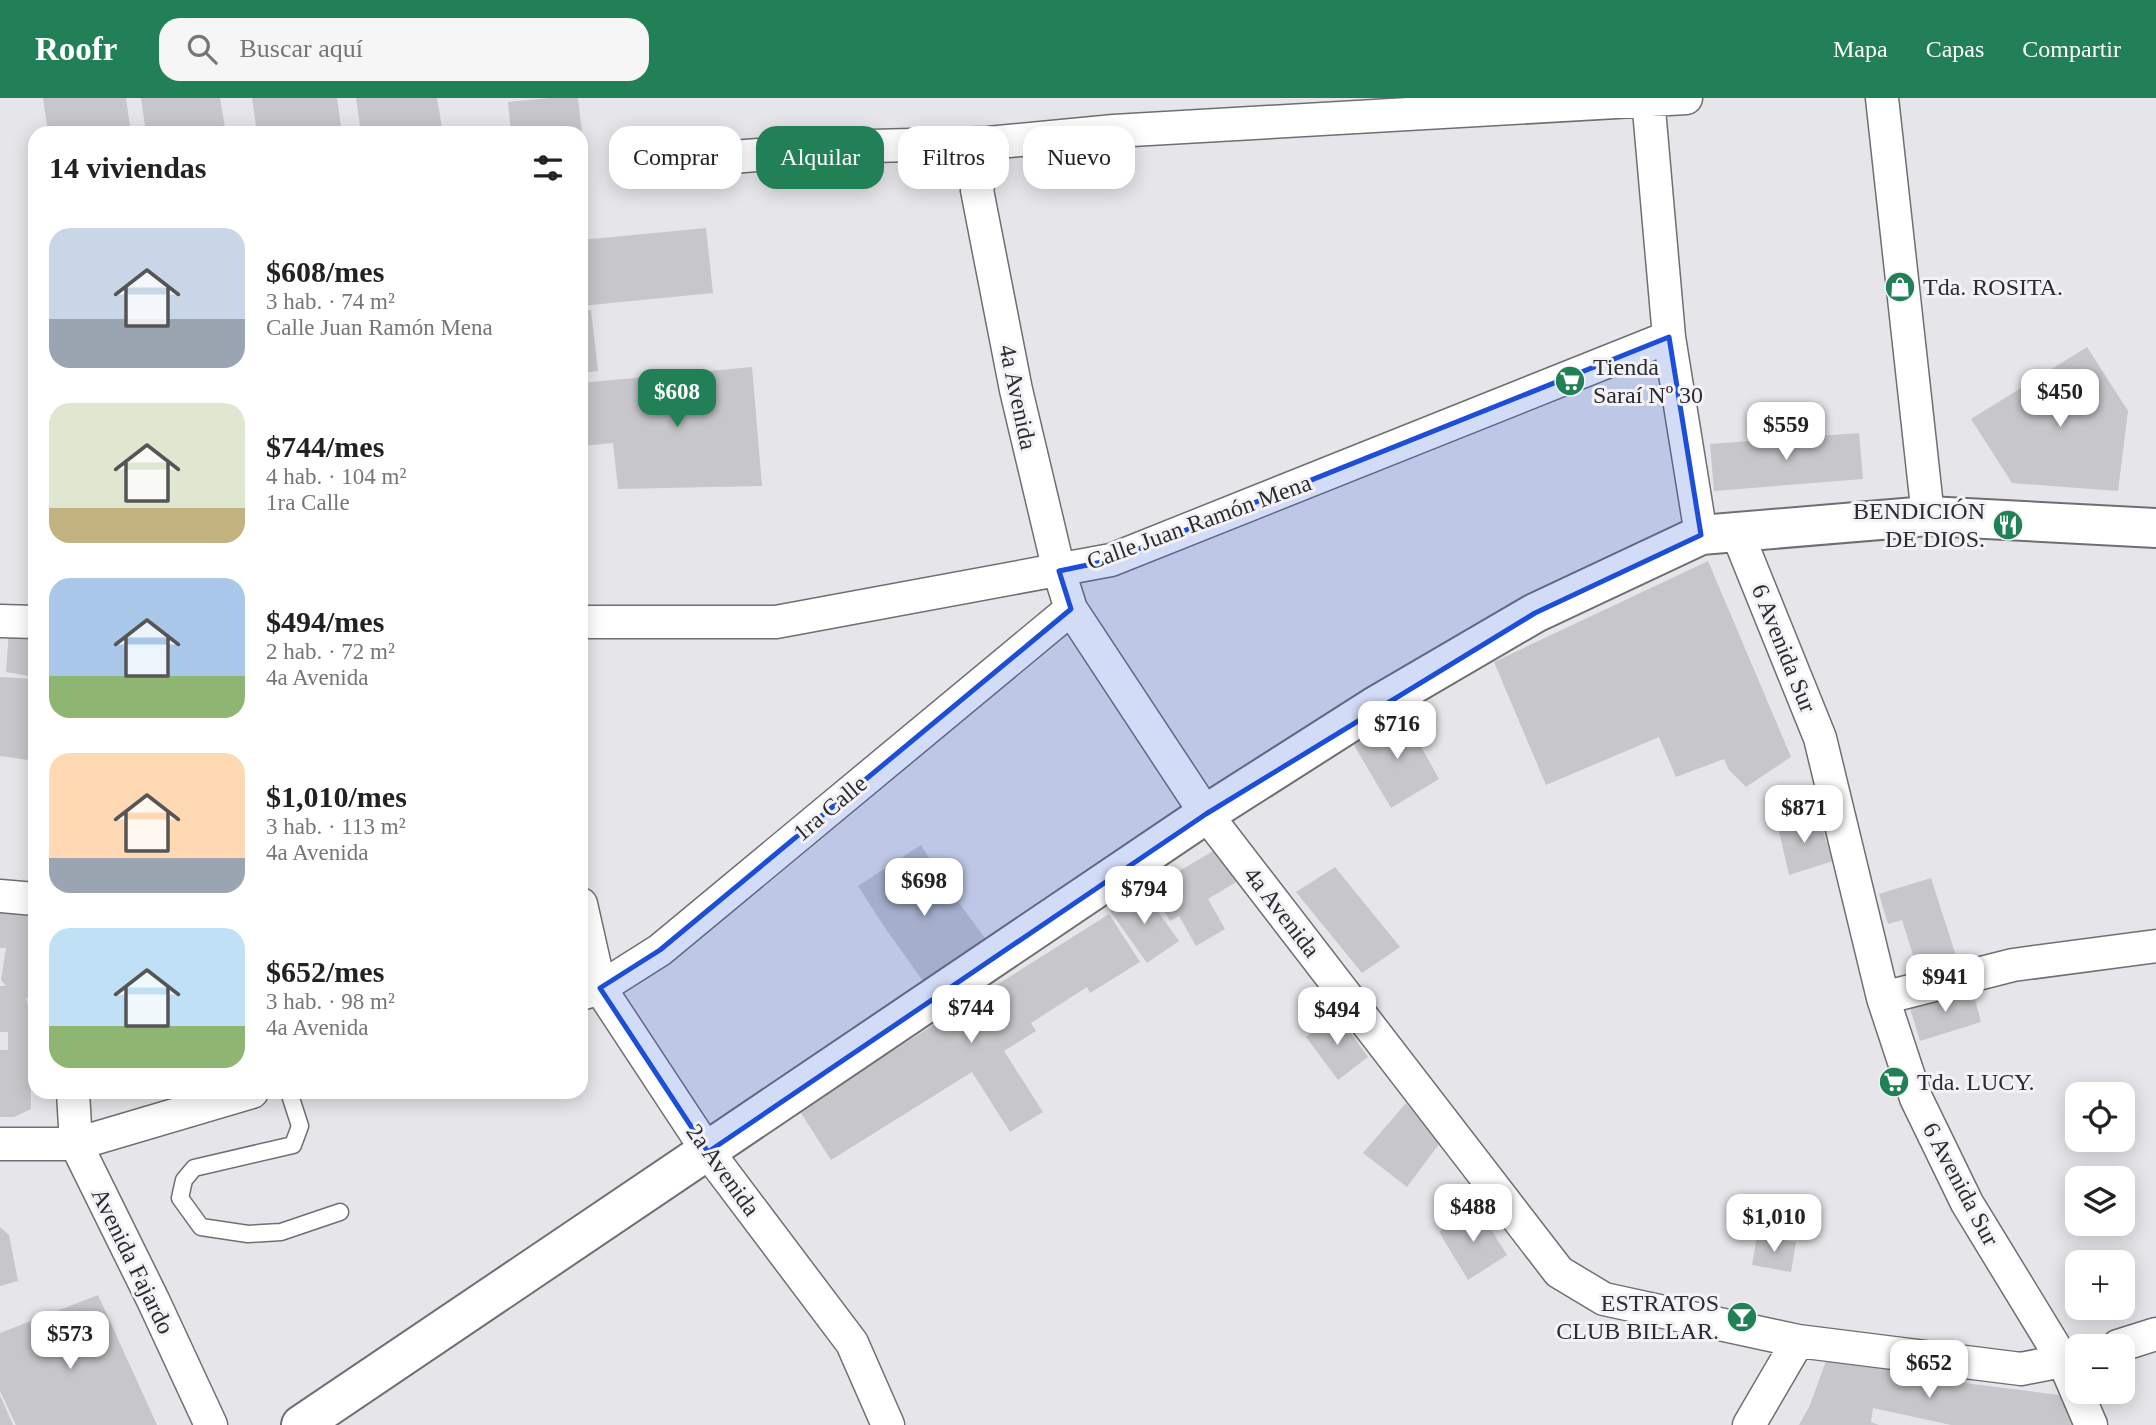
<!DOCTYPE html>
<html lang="es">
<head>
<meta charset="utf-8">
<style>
	body { margin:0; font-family:"Times New Roman",serif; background:#f6f6f6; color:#222; height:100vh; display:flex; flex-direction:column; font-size:26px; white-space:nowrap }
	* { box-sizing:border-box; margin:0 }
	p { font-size:23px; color:#767676 }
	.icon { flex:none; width:38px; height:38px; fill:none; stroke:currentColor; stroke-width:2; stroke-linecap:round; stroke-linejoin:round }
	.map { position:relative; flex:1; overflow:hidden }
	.sheet { position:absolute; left:28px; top:28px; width:560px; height:973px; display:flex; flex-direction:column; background:#fff; border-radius:21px; box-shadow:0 4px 18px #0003 }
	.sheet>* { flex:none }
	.hud { position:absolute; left:609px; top:28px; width:665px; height:63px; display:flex; gap:14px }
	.fabs { position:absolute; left:2065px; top:984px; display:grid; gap:14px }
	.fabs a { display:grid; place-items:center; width:70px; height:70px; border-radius:14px; background:#fff; box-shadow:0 4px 18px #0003; font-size:35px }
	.price { position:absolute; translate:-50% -60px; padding:0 16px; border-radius:14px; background:#fff; color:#222; font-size:23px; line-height:46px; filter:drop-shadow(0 2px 4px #0008) }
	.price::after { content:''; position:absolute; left:50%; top:42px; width:21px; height:16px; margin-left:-10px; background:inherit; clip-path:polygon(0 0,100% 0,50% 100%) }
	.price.active { background:#228056; color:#fff }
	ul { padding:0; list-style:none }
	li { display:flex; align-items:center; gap:21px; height:175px; padding:0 21px }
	li span { display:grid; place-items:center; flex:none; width:196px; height:140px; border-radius:21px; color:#555 }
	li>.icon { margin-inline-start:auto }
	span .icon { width:84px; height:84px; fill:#fffc; stroke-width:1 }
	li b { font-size:30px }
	h2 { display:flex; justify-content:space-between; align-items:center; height:84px; padding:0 21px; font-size:30px }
	.pill { padding:0 24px; border-radius:21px; background:#fff; box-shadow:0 4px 18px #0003; font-size:24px; line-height:63px }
	.pill.active { background:#228056; color:#fff }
	header { display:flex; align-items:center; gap:42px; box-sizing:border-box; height:98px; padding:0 35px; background:#228056; color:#fff }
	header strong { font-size:33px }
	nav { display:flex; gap:38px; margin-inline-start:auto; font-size:24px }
	.search { width:490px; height:63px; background:#f6f6f6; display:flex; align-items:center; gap:18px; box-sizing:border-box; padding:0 24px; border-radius:21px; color:#767676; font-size:26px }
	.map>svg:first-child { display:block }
	.building { fill:#c7c7cb }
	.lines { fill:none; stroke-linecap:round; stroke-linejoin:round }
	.service-casing { stroke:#6f6f72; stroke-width:19 }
	.minor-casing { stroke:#6f6f72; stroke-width:35 }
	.secondary-casing { stroke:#6f6f72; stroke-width:42 }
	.service { stroke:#fff; stroke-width:16 }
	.minor { stroke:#fff; stroke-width:32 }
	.secondary { stroke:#fff; stroke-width:38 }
	.marked { fill:#1d4ed8; fill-opacity:0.2; stroke:#1d4ed8; stroke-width:5; stroke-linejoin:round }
	.labels { text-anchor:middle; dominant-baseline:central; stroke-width:6; stroke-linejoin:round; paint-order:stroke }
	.poi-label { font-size:24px; fill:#2c2c2e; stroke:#f3f3f7; text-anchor:start }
	.street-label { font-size:24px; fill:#2c2c2e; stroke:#f3f3f7 }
</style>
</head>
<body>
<header>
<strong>Roofr</strong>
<div class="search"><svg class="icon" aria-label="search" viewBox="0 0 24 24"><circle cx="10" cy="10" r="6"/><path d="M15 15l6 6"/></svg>Buscar aquí</div>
<nav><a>Mapa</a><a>Capas</a><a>Compartir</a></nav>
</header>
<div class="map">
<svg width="2156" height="1327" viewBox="0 0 2156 1327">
	<rect width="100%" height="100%" fill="#e6e6ea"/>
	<path class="building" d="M 43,0 L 126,0 L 131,35 L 48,35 Z
		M 141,0 L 220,0 L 226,35 L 146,35 Z
		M 252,0 L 337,0 L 342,35 L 257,35 Z
		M 356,0 L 437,0 L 443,35 L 361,35 Z
		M 550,0 L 578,0 L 582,35 L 511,35 L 508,4 Z
		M 706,130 L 713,195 L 581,208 L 581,142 Z
		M 591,212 L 598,273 L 581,275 L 581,213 Z
		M 2087,249 L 2128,313 L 2118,393 L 2012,385 L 1971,321 Z
		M 752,269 L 762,388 L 618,391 L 613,345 L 581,348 L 581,285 Z
		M 1859,335 L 1863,381 L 1714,393 L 1710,346 Z
		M 1708,463 L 1791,659 L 1746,689 L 1729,672 L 1724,661 L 1676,679 L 1659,639 L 1546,687 L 1494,564 Z
		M 9,532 L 35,532 L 35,579 L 6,574 Z
		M 0,579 L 35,581 L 35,663 L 0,658 Z
		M 1402,614 L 1439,681 L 1391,710 L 1354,647 Z
		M 1817,716 L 1833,763 L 1789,777 L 1778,729 Z
		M 921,747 L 948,790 L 993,851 L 928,890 L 885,830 L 858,788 Z
		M 1218,750 L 1238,783 L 1208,801 L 1225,831 L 1196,848 L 1179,818 L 1170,823 L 1151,790 Z
		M 1335,769 L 1400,849 L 1362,875 L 1296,794 Z
		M 1931,780 L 1958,864 L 1919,876 L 1902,822 L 1888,826 L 1879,796 Z
		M 1142,791 L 1179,843 L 1147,865 L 1110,813 Z
		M 0,809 L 35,810 L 35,901 L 26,900 L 29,910 L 31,1011 L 14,1019 L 0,1019 L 0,952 L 8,952 L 8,934 L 0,934 L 0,888 L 6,888 L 1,882 L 6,850 L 0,850 Z
		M 1109,816 L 1140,864 L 1090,895 L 1087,889 L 1031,925 L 1036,933 L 1004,953 L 1043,1014 L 1010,1034 L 972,974 L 831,1062 L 799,1012 Z
		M 1972,890 L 1981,924 L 1920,943 L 1909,907 Z
		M 1337,916 L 1368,959 L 1338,982 L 1306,939 Z
		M 1406,1005 L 1440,1045 L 1407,1089 L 1363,1055 Z
		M 1477,1109 L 1507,1157 L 1468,1182 L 1439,1134 Z
		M 0,1129 L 9,1137 L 18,1183 L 0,1188 Z
		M 1757,1138 L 1796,1144 L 1791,1174 L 1752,1167 Z
		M 98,1197 L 157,1327 L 16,1327 L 0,1293 L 0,1235 Z
		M 1826,1263 L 1881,1269 L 1965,1285 L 2074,1299 L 2084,1327 L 1951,1327 L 1873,1310 L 1871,1324 L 1879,1327 L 1799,1327 L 1810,1307 Z
		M 0,1297 L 13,1327 L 0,1327 Z"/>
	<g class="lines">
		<g class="service-casing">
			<path id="service" d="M 289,994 L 300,1028 L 293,1047 L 194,1070 L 184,1082 L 180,1100 L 201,1129 L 248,1136 L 281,1134 L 340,1114"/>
		</g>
		<g class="minor-casing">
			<path id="minor" d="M 1648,0 L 1669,239 L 1701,437
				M 1882,0 L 1928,418
				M 988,45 L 977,92 L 1016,292 L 1059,473 L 1071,511 L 1206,716 L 1559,1174 L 1604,1201 L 1798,1243 L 2021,1271 L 2077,1260
				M 719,60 L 872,48 L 988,45 L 1114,33 L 1686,0
				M 1736,432 L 1820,640 L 1883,900 L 1916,1000 L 1967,1105 L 2064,1264 L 2091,1327
				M 0,523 L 35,524
				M 581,524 L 776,524 L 1111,462 L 1669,239
				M 0,798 L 35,801
				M 581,806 L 600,890 L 708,1054 L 852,1245 L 888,1327
				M 581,896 L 600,890 L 660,852 L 1071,511
				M 1883,900 L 2013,867 L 2156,848
				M 73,994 L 76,1046 L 153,1202 L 211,1327
				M 0,1046 L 76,1046 L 252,994
				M 2118,1248 L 2156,1236
				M 1749,1327 L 1798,1243"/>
		</g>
		<g class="secondary-casing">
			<path id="secondary" d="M 301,1327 L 1206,716 L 1374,609 L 1535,515 L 1701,437 L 1928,418 L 2156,430"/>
		</g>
		<use href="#service" class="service"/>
		<use href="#minor" class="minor"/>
		<use href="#secondary" class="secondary"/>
	</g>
	<path class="marked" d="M 1669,239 L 1701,437 L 1535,515 L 1206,716 L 708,1054 L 600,890 L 660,852 L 1071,511 L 1059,473 L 1111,462 Z"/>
	<defs>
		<g id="shop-disc" transform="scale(1.575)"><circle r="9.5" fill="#228056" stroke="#f3f3f7"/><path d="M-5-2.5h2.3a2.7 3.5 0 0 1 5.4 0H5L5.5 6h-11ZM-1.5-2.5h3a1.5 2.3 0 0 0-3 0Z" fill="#fff"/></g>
		<g id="supermarket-disc" transform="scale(1.575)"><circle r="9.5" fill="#228056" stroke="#f3f3f7"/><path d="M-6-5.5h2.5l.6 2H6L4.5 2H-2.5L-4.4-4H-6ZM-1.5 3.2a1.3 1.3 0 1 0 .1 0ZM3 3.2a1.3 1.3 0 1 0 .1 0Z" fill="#fff"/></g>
		<g id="restaurant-disc" transform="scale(1.575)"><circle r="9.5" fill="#228056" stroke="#f3f3f7"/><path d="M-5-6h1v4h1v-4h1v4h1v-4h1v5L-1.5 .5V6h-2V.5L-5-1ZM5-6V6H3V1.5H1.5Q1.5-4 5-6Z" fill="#fff"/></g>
		<g id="bar-disc" transform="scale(1.575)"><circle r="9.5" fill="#228056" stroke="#f3f3f7"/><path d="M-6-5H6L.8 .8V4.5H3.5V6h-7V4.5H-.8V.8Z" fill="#fff"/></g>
	</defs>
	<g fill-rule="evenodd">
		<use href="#shop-disc" x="1900" y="189"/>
		<use href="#supermarket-disc" x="1570" y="283"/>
		<use href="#restaurant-disc" x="2008" y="427"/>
		<use href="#supermarket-disc" x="1894" y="984"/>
		<use href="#bar-disc" x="1742" y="1219"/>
	</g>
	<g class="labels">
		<g class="poi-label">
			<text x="1923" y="189">Tda. ROSITA.</text>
			<text x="1593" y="269">Tienda<tspan x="1593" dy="28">Saraí Nº 30</tspan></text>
			<text x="1985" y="413" text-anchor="end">BENDICIÓN<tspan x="1985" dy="28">DE DIOS.</tspan></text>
			<text x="1917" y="984">Tda. LUCY.</text>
			<text x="1719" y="1205" text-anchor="end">ESTRATOS<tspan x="1719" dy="28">CLUB BILLAR.</tspan></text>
		</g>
		<g class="street-label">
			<text transform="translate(1018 299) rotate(78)">4a Avenida</text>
			<text transform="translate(1199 424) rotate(-20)">Calle Juan Ramón Mena</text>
			<text transform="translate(1784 550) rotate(68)">6 Avenida Sur</text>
			<text transform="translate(830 710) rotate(-40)">1ra Calle</text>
			<text transform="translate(1282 814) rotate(52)">4a Avenida</text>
			<text transform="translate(723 1072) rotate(54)">2a Avenida</text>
			<text transform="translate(1961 1086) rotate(62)">6 Avenida Sur</text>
			<text transform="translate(133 1163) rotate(64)">Avenida Fajardo</text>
		</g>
	</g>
</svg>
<div class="fabs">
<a><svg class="icon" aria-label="locate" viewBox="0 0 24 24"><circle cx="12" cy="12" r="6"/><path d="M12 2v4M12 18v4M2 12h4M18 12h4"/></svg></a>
<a><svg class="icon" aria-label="layers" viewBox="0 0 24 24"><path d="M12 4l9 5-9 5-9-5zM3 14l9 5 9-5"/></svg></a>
<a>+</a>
<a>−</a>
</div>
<b class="price active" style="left:677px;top:331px">$608</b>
<b class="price" style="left:2060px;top:331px">$450</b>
<b class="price" style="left:1786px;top:364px">$559</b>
<b class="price" style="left:1397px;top:663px">$716</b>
<b class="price" style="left:1804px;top:747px">$871</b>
<b class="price" style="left:924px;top:820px">$698</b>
<b class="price" style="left:1144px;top:828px">$794</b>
<b class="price" style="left:1945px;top:916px">$941</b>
<b class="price" style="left:971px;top:947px">$744</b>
<b class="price" style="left:1337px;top:949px">$494</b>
<b class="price" style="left:1473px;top:1146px">$488</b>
<b class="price" style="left:1774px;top:1156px">$1,010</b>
<b class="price" style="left:70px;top:1273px">$573</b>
<b class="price" style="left:1929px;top:1302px">$652</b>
<div class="hud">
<a class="pill">Comprar</a>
<a class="pill active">Alquilar</a>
<a class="pill">Filtros</a>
<a class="pill">Nuevo</a>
</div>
<section class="sheet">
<h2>14 viviendas<svg class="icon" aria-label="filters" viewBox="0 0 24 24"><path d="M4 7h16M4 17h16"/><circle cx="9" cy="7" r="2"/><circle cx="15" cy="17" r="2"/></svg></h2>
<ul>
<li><span style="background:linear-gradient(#c9d6e8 65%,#9aa5b1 0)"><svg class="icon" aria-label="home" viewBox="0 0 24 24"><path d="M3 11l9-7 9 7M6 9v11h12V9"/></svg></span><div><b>$608/mes</b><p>3 hab. · 74 m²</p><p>Calle Juan Ramón Mena</p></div></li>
<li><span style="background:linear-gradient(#dfe7d0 75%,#c2b280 0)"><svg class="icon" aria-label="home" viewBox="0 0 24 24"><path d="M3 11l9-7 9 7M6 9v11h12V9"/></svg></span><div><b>$744/mes</b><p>4 hab. · 104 m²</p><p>1ra Calle</p></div></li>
<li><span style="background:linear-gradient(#a9c7e8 70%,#8fb573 0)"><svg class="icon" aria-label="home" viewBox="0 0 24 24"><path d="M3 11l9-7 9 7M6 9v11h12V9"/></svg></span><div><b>$494/mes</b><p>2 hab. · 72 m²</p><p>4a Avenida</p></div></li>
<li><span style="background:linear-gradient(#ffd9b3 75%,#9aa5b1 0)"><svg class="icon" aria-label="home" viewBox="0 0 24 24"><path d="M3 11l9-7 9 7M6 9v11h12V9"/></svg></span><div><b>$1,010/mes</b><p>3 hab. · 113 m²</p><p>4a Avenida</p></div></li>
<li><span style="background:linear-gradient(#bfe0f5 70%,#8fb573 0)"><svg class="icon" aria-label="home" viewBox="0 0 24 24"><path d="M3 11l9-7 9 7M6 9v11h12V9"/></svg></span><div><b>$652/mes</b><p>3 hab. · 98 m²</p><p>4a Avenida</p></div></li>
</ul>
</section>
</div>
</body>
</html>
